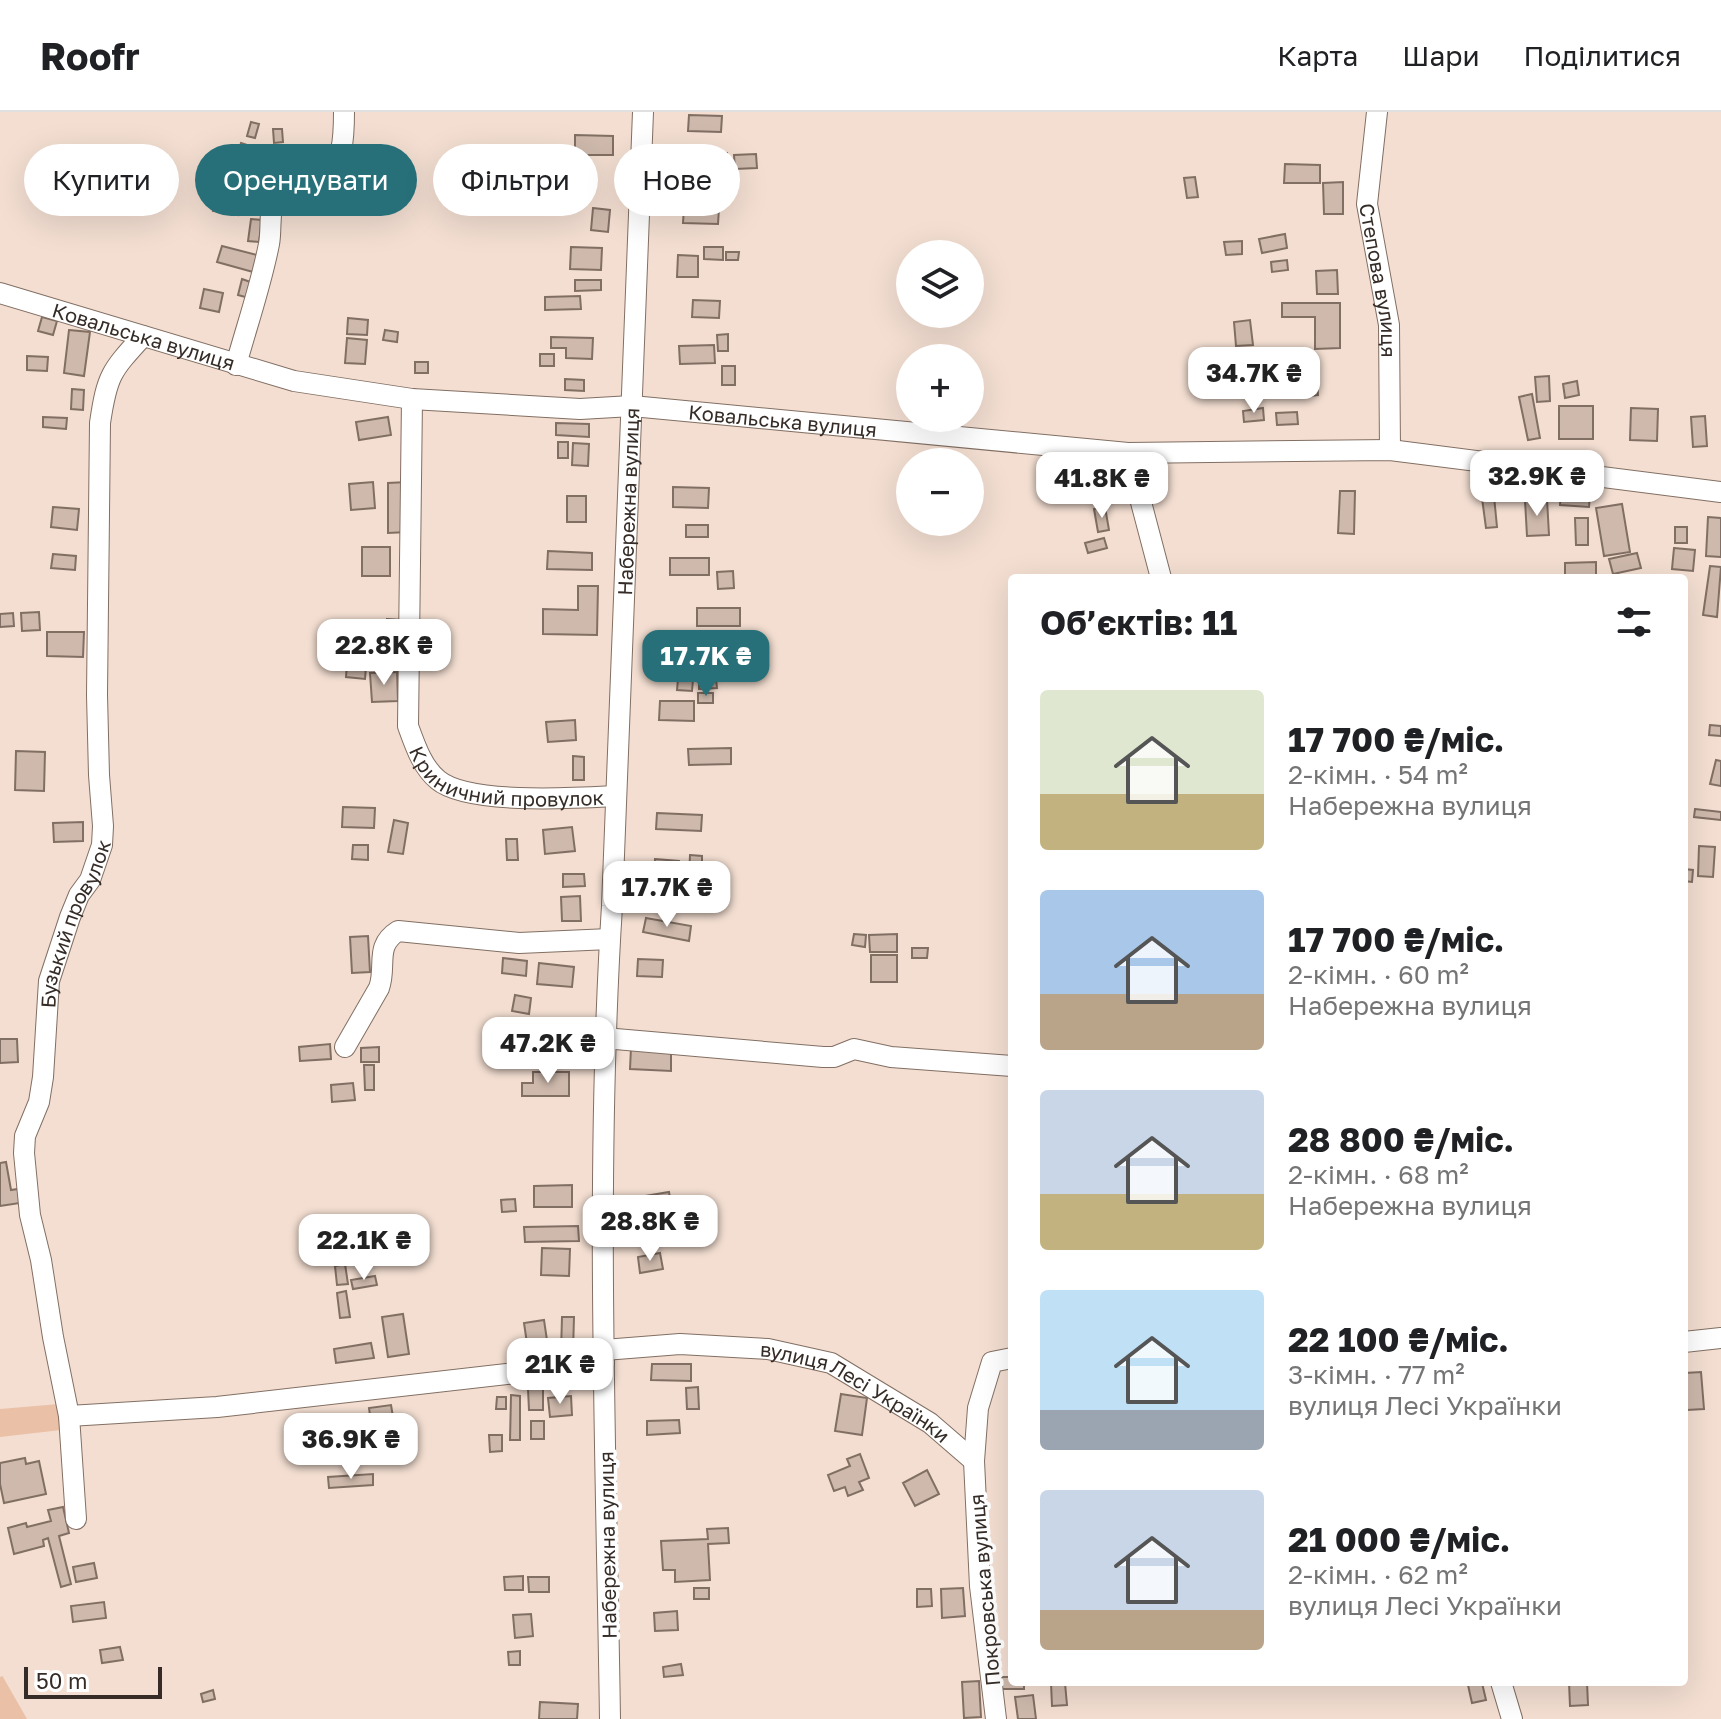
<!DOCTYPE html>
<html lang="uk">
<head>
<meta charset="utf-8">
<style>
	body { margin:0; font-family:"Golos Text",sans-serif; background:#f2f2f2; color:#202124; height:100vh; display:flex; flex-direction:column; font-size:30px; white-space:nowrap }
	* { box-sizing:border-box; margin:0 }
	p { font-size:26px; color:#757577 }
	.icon { flex:none; width:44px; height:44px; fill:none; stroke:currentColor; stroke-width:2; stroke-linecap:round; stroke-linejoin:round }
	.map { position:relative; flex:1; overflow:hidden }
	.drawer { position:absolute; left:1008px; top:462px; width:680px; height:1112px; display:flex; flex-direction:column; background:#fff; border-radius:8px; box-shadow:0 8px 32px #0002 }
	.drawer>* { flex:none }
	.top-card { position:absolute; left:24px; top:32px; width:760px; height:72px; display:flex; gap:16px }
	.fabs { position:absolute; left:896px; top:128px; display:grid; gap:16px }
	.fabs a { display:grid; place-items:center; width:88px; height:88px; border-radius:50%; background:#fff; box-shadow:0 8px 32px #0002; font-size:40px }
	.scale { position:absolute; left:24px; bottom:20px; width:138px; box-sizing:border-box; padding-left:8px; border:4px solid #352c27; border-top:0; font-size:22px; line-height:28px; white-space:nowrap; color:#352c27; -webkit-text-stroke:6px #fff; paint-order:stroke }
	.price { position:absolute; translate:-50% -68px; padding:0 18px; border-radius:16px; background:#fff; color:#222; font-size:26px; line-height:52px; filter:drop-shadow(0 2px 4px #0008) }
	.price::after { content:''; position:absolute; left:50%; top:48px; width:24px; height:18px; margin-left:-12px; background:inherit; clip-path:polygon(0 0,100% 0,50% 100%) }
	.price.active { background:#277079; color:#fff }
	ul { padding:0; list-style:none }
	li { display:flex; align-items:center; gap:24px; height:200px; padding:0 32px }
	li span { display:grid; place-items:center; flex:none; width:224px; height:160px; border-radius:8px; color:#555 }
	li>.icon { margin-inline-start:auto }
	span .icon { width:96px; height:96px; fill:#fffc; stroke-width:1 }
	li b { font-size:34px }
	h2 { display:flex; justify-content:space-between; align-items:center; height:96px; padding:0 32px; font-size:34px }
	.tag { padding:0 28px; border-radius:36px; background:#fff; box-shadow:0 8px 32px #0002; font-size:28px; line-height:72px }
	.tag.active { background:#277079; color:#fff }
	header { display:flex; align-items:center; gap:48px; box-sizing:border-box; height:112px; padding:0 40px; background:#fff; border-bottom:2px solid #e0e0e0 }
	header strong { font-size:38px }
	nav { display:flex; gap:44px; margin-inline-start:auto; font-size:28px }
	.map>svg:first-child { display:block }
	.green { fill:#eac0a7 }
	.building { fill:#ceb9ac; stroke:#826f63; stroke-width:2 }
	.lines { fill:none; stroke-linecap:round; stroke-linejoin:round }
	.minor-casing { stroke:#826f63; stroke-width:22 }
	.minor { stroke:#fff; stroke-width:20 }
	.labels { text-anchor:middle; dominant-baseline:central; stroke-width:7; stroke-linejoin:round; paint-order:stroke }
	.street-label { font-size:20px; fill:#352c27; stroke:#fff }
</style>
</head>
<body>
<header>
<strong>Roofr</strong>
<nav><a>Карта</a><a>Шари</a><a>Поділитися</a></nav>
</header>
<div class="map">
<svg width="1721" height="1607" viewBox="0 0 1721 1607">
	<rect width="100%" height="100%" fill="#f3ded1"/>
	<path class="green" d="M 59,1292 L 61,1318 L 0,1325 L 0,1297 Z
		M 3,1564 L 3,1565 L 27,1607 L 0,1607 L 0,1565 Z"/>
	<path class="building" d="M 689,3 L 722,4 L 721,20 L 688,19 Z
		M 251,10 L 259,12 L 255,26 L 247,24 Z
		M 273,17 L 282,17 L 283,30 L 274,31 Z
		M 575,23 L 613,24 L 613,43 L 575,43 Z
		M 241,31 L 253,35 L 247,54 L 235,50 Z
		M 297,33 L 314,33 L 315,55 L 298,55 Z
		M 264,36 L 277,37 L 276,59 L 263,59 Z
		M 702,40 L 727,41 L 726,55 L 702,54 Z
		M 756,42 L 757,56 L 735,57 L 734,43 Z
		M 1285,52 L 1320,53 L 1320,71 L 1284,71 Z
		M 553,59 L 582,60 L 581,71 L 552,70 Z
		M 240,63 L 267,68 L 264,82 L 237,76 Z
		M 1195,65 L 1198,85 L 1187,86 L 1184,66 Z
		M 1343,70 L 1343,102 L 1324,102 L 1323,71 Z
		M 216,83 L 240,87 L 238,103 L 213,99 Z
		M 684,95 L 719,96 L 718,112 L 683,111 Z
		M 593,96 L 610,98 L 608,120 L 591,118 Z
		M 251,107 L 262,108 L 259,130 L 248,129 Z
		M 1285,122 L 1287,136 L 1262,141 L 1259,127 Z
		M 1242,129 L 1242,142 L 1226,143 L 1224,130 Z
		M 222,134 L 257,143 L 253,160 L 217,150 Z
		M 571,135 L 602,136 L 601,158 L 570,157 Z
		M 704,135 L 723,135 L 723,148 L 704,147 Z
		M 726,140 L 739,140 L 738,148 L 726,148 Z
		M 678,143 L 698,144 L 698,165 L 677,165 Z
		M 1287,148 L 1288,158 L 1272,160 L 1271,150 Z
		M 1337,158 L 1338,182 L 1317,182 L 1316,159 Z
		M 242,167 L 253,171 L 249,186 L 238,183 Z
		M 575,168 L 601,168 L 601,178 L 575,179 Z
		M 204,177 L 223,181 L 219,200 L 200,196 Z
		M 580,184 L 581,197 L 545,198 L 545,185 Z
		M 693,188 L 720,189 L 719,206 L 692,205 Z
		M 1282,191 L 1340,191 L 1340,236 L 1315,237 L 1315,205 L 1282,205 Z
		M 42,205 L 57,209 L 53,223 L 38,219 Z
		M 348,206 L 368,208 L 367,223 L 347,222 Z
		M 1250,208 L 1253,233 L 1236,234 L 1234,210 Z
		M 69,218 L 90,220 L 84,264 L 64,261 Z
		M 385,218 L 398,220 L 397,230 L 383,228 Z
		M 728,222 L 728,239 L 718,239 L 717,223 Z
		M 551,225 L 593,226 L 592,247 L 566,246 L 566,236 L 551,236 Z
		M 347,226 L 367,228 L 365,252 L 345,251 Z
		M 714,233 L 715,251 L 680,252 L 679,234 Z
		M 540,242 L 554,242 L 554,254 L 540,254 Z
		M 27,244 L 48,245 L 47,259 L 27,258 Z
		M 415,250 L 428,250 L 428,261 L 415,261 Z
		M 722,254 L 735,254 L 735,273 L 722,273 Z
		M 1549,264 L 1550,289 L 1537,290 L 1535,265 Z
		M 565,267 L 584,268 L 584,279 L 565,278 Z
		M 1317,267 L 1318,283 L 1290,286 L 1288,270 Z
		M 1577,269 L 1579,283 L 1565,286 L 1563,272 Z
		M 72,277 L 84,278 L 83,298 L 71,297 Z
		M 1532,282 L 1540,326 L 1528,328 L 1519,285 Z
		M 1559,294 L 1593,294 L 1593,327 L 1559,327 Z
		M 1263,296 L 1264,308 L 1244,310 L 1243,299 Z
		M 1631,296 L 1658,297 L 1657,329 L 1630,328 Z
		M 1297,300 L 1298,312 L 1277,313 L 1276,301 Z
		M 1705,304 L 1707,334 L 1693,335 L 1691,305 Z
		M 43,305 L 67,306 L 66,317 L 43,315 Z
		M 388,305 L 391,323 L 359,328 L 356,310 Z
		M 556,311 L 589,312 L 589,325 L 556,323 Z
		M 558,330 L 568,330 L 568,346 L 558,346 Z
		M 573,331 L 589,332 L 588,354 L 572,353 Z
		M 373,370 L 375,396 L 351,398 L 349,372 Z
		M 407,370 L 408,420 L 388,421 L 388,371 Z
		M 1496,374 L 1512,374 L 1512,382 L 1495,382 Z
		M 673,375 L 709,376 L 708,396 L 673,395 Z
		M 1340,379 L 1355,379 L 1354,422 L 1338,421 Z
		M 1561,380 L 1590,382 L 1589,395 L 1560,393 Z
		M 567,384 L 586,384 L 586,410 L 567,410 Z
		M 1494,384 L 1497,415 L 1486,416 L 1482,386 Z
		M 1547,387 L 1549,423 L 1527,424 L 1525,388 Z
		M 1622,392 L 1630,440 L 1604,444 L 1596,396 Z
		M 53,395 L 79,397 L 77,418 L 51,415 Z
		M 1105,395 L 1109,418 L 1098,420 L 1094,397 Z
		M 1708,405 L 1721,406 L 1721,445 L 1706,444 Z
		M 1575,406 L 1588,406 L 1588,433 L 1576,433 Z
		M 686,413 L 708,413 L 708,425 L 686,425 Z
		M 1675,415 L 1687,415 L 1687,431 L 1675,431 Z
		M 1104,426 L 1107,436 L 1088,441 L 1085,431 Z
		M 362,435 L 390,435 L 390,464 L 362,464 Z
		M 1674,436 L 1695,438 L 1693,459 L 1672,457 Z
		M 548,439 L 592,441 L 592,458 L 547,457 Z
		M 1637,441 L 1641,456 L 1613,462 L 1609,447 Z
		M 53,442 L 76,444 L 75,458 L 51,456 Z
		M 670,446 L 709,446 L 709,463 L 670,463 Z
		M 1596,450 L 1596,466 L 1565,466 L 1565,451 Z
		M 1710,454 L 1721,455 L 1717,505 L 1703,503 Z
		M 733,459 L 734,476 L 718,477 L 717,460 Z
		M 578,474 L 598,474 L 597,523 L 543,522 L 543,497 L 578,498 Z
		M 697,496 L 740,496 L 740,514 L 697,514 Z
		M 39,500 L 40,518 L 22,519 L 21,501 Z
		M 13,501 L 14,514 L 0,515 L 0,502 Z
		M 387,507 L 403,508 L 403,521 L 387,520 Z
		M 47,520 L 84,520 L 83,545 L 47,544 Z
		M 395,531 L 397,553 L 372,554 L 370,532 Z
		M 662,537 L 693,537 L 693,554 L 662,554 Z
		M 347,552 L 366,555 L 365,567 L 346,565 Z
		M 397,560 L 398,589 L 372,590 L 370,561 Z
		M 678,567 L 693,568 L 692,579 L 677,578 Z
		M 699,567 L 716,567 L 717,576 L 699,577 Z
		M 698,581 L 713,581 L 713,591 L 698,591 Z
		M 660,589 L 694,589 L 694,609 L 659,608 Z
		M 575,608 L 576,628 L 548,630 L 546,610 Z
		M 1710,613 L 1721,614 L 1721,624 L 1709,623 Z
		M 731,636 L 731,652 L 689,653 L 688,637 Z
		M 16,639 L 45,640 L 44,679 L 15,678 Z
		M 573,644 L 584,645 L 584,668 L 573,668 Z
		M 1716,648 L 1721,649 L 1721,674 L 1710,672 Z
		M 343,695 L 375,696 L 374,716 L 342,715 Z
		M 1695,697 L 1721,700 L 1721,708 L 1694,705 Z
		M 657,701 L 702,703 L 701,719 L 656,717 Z
		M 394,708 L 408,711 L 403,742 L 388,740 Z
		M 83,710 L 83,729 L 54,730 L 53,711 Z
		M 572,715 L 575,739 L 545,742 L 543,718 Z
		M 506,727 L 517,727 L 518,748 L 507,748 Z
		M 353,733 L 368,733 L 368,748 L 352,747 Z
		M 1699,734 L 1715,735 L 1713,765 L 1698,764 Z
		M 690,743 L 702,744 L 702,765 L 689,764 Z
		M 655,747 L 679,749 L 678,767 L 654,766 Z
		M 1684,757 L 1693,758 L 1692,770 L 1684,769 Z
		M 563,762 L 584,762 L 585,774 L 563,775 Z
		M 580,784 L 581,809 L 562,809 L 561,785 Z
		M 646,806 L 691,814 L 689,829 L 643,820 Z
		M 854,822 L 866,823 L 865,835 L 852,833 Z
		M 897,822 L 897,840 L 870,840 L 869,823 Z
		M 368,824 L 370,860 L 352,861 L 350,825 Z
		M 912,836 L 928,836 L 927,846 L 912,846 Z
		M 871,843 L 897,843 L 897,870 L 871,870 Z
		M 503,846 L 527,849 L 526,864 L 502,861 Z
		M 638,847 L 663,848 L 662,865 L 637,864 Z
		M 539,851 L 574,855 L 572,875 L 537,872 Z
		M 515,883 L 531,886 L 529,902 L 512,899 Z
		M 533,906 L 568,907 L 567,923 L 533,922 Z
		M 0,927 L 17,927 L 18,950 L 0,951 Z
		M 330,932 L 331,947 L 300,949 L 299,935 Z
		M 379,935 L 379,950 L 361,950 L 361,936 Z
		M 631,936 L 671,938 L 671,959 L 630,957 Z
		M 364,953 L 374,953 L 374,978 L 365,978 Z
		M 533,960 L 569,960 L 569,984 L 522,984 L 522,971 L 533,971 Z
		M 353,971 L 355,988 L 332,990 L 331,973 Z
		M 6,1050 L 11,1078 L 18,1077 L 20,1091 L 0,1094 L 0,1051 Z
		M 572,1073 L 572,1095 L 534,1095 L 534,1074 Z
		M 669,1080 L 672,1098 L 635,1103 L 633,1086 Z
		M 515,1087 L 516,1099 L 502,1100 L 501,1088 Z
		M 682,1103 L 683,1119 L 671,1120 L 670,1104 Z
		M 578,1114 L 579,1129 L 525,1130 L 524,1115 Z
		M 542,1136 L 570,1137 L 569,1164 L 541,1163 Z
		M 660,1141 L 663,1157 L 640,1161 L 638,1145 Z
		M 345,1152 L 348,1172 L 337,1173 L 335,1154 Z
		M 375,1164 L 377,1173 L 353,1177 L 351,1168 Z
		M 346,1179 L 350,1205 L 340,1206 L 337,1181 Z
		M 403,1202 L 409,1242 L 388,1245 L 382,1205 Z
		M 562,1205 L 574,1205 L 573,1240 L 561,1240 Z
		M 544,1208 L 549,1242 L 529,1245 L 524,1211 Z
		M 371,1231 L 374,1246 L 336,1251 L 334,1237 Z
		M 652,1252 L 691,1252 L 691,1269 L 651,1268 Z
		M 1701,1260 L 1704,1297 L 1687,1298 L 1685,1261 Z
		M 698,1275 L 699,1297 L 687,1297 L 686,1276 Z
		M 543,1276 L 543,1298 L 529,1298 L 528,1277 Z
		M 841,1282 L 867,1286 L 862,1323 L 835,1319 Z
		M 511,1283 L 520,1284 L 520,1328 L 510,1328 Z
		M 571,1284 L 572,1303 L 550,1305 L 548,1286 Z
		M 497,1285 L 506,1285 L 506,1297 L 496,1297 Z
		M 391,1293 L 397,1329 L 374,1332 L 369,1296 Z
		M 679,1308 L 680,1321 L 647,1323 L 647,1309 Z
		M 531,1309 L 544,1309 L 544,1327 L 531,1327 Z
		M 489,1323 L 502,1323 L 502,1339 L 490,1340 Z
		M 371,1332 L 372,1349 L 323,1352 L 322,1336 Z
		M 860,1342 L 869,1366 L 859,1370 L 863,1378 L 848,1384 L 845,1375 L 834,1379 L 828,1363 L 850,1354 L 847,1347 Z
		M 25,1346 L 26,1352 L 39,1349 L 46,1382 L 4,1391 L 0,1372 L 0,1351 Z
		M 927,1358 L 939,1382 L 915,1394 L 903,1371 Z
		M 373,1362 L 373,1373 L 329,1376 L 328,1365 Z
		M 63,1395 L 69,1421 L 59,1424 L 71,1472 L 61,1475 L 48,1426 L 43,1428 L 44,1434 L 14,1442 L 8,1416 L 26,1411 L 27,1415 L 51,1409 L 48,1398 Z
		M 728,1416 L 729,1431 L 708,1432 L 710,1468 L 675,1470 L 675,1458 L 663,1458 L 661,1429 L 708,1427 L 707,1417 Z
		M 94,1451 L 97,1466 L 76,1470 L 73,1455 Z
		M 523,1464 L 523,1478 L 505,1478 L 504,1465 Z
		M 528,1465 L 549,1465 L 549,1480 L 529,1480 Z
		M 694,1476 L 709,1476 L 709,1487 L 694,1487 Z
		M 963,1476 L 965,1504 L 942,1506 L 941,1477 Z
		M 917,1477 L 931,1477 L 932,1494 L 917,1495 Z
		M 104,1490 L 106,1506 L 73,1510 L 71,1494 Z
		M 677,1499 L 678,1518 L 655,1519 L 654,1501 Z
		M 531,1502 L 533,1524 L 515,1526 L 513,1503 Z
		M 120,1535 L 123,1548 L 102,1551 L 100,1538 Z
		M 520,1539 L 520,1553 L 509,1553 L 508,1540 Z
		M 681,1552 L 683,1563 L 664,1565 L 663,1555 Z
		M 1001,1565 L 1012,1565 L 1012,1570 L 1024,1570 L 1024,1577 L 1001,1577 Z
		M 979,1569 L 981,1605 L 964,1606 L 962,1570 Z
		M 1569,1570 L 1587,1570 L 1588,1593 L 1570,1594 Z
		M 1051,1571 L 1065,1571 L 1067,1593 L 1052,1594 Z
		M 1482,1571 L 1486,1588 L 1472,1591 L 1468,1573 Z
		M 213,1578 L 215,1587 L 203,1590 L 201,1582 Z
		M 1033,1583 L 1036,1607 L 1018,1607 L 1015,1585 Z
		M 540,1590 L 578,1592 L 577,1607 L 539,1607 Z"/>
	<g class="lines">
		<g class="minor-casing">
			<g id="minor">
				<path id="s1" d="M 1377,0 L 1367,92 L 1389,213 L 1390,338"/>
				<path id="s2" d="M 0,181 L 294,269 L 412,287 L 580,297 L 632,294 L 1128,341 L 1390,338 L 1721,380"/>
				<path d="M 236,253 C 247,213 261,173 269,132 C 272,117 268,97 276,83 C 286,65 305,75 321,67 C 344,56 344,22 344,0"/>
				<path id="s3" d="M 412,287 L 408,614 C 415,633 422,655 438,668 C 468,693 577,686 616,684"/>
				<path d="M 1128,341 L 1161,466"/>
				<path d="M 604,926 L 823,945 L 834,945 L 854,937 L 891,945 L 1012,954"/>
				<path d="M 345,935 L 379,876 C 387,854 374,834 398,819 L 519,831 L 610,827"/>
				<path d="M 1684,1230 L 1721,1226"/>
				<path id="s4" d="M 604,1238 L 680,1232 L 768,1237 L 831,1251 L 930,1311 L 974,1349"/>
				<path d="M 69,1304 L 217,1295 L 604,1251"/>
				<path id="s5" d="M 76,1407 L 69,1304 L 53,1225 L 41,1148 L 30,1103 L 24,1041 L 25,1024 L 39,990 L 43,965 L 49,869 L 70,805 L 79,783 L 90,768 L 102,733 L 103,714 L 99,663 L 97,583 L 100,311 C 107,263 111,259 143,224"/>
				<path d="M 1501,1570 L 1512,1607"/>
				<path id="s6" d="M 610,1607 C 606,1336 595,1064 612,794 L 643,0"/>
				<path d="M 996,1607 L 980,1474 L 974,1349 L 978,1296 L 992,1250 L 1012,1246"/>
			</g>
		</g>
		<use href="#minor" class="minor"/>
	</g>
	<g class="labels">
		<g class="street-label">
			<text stroke="none"><textPath href="#s1" startOffset="170">Степова вулиця</textPath></text>
			<text stroke="none"><textPath href="#s2" startOffset="150">Ковальська вулиця</textPath></text>
			<text stroke="none"><textPath href="#s2" startOffset="798">Ковальська вулиця</textPath></text>
			<text stroke="none"><textPath href="#s6" startOffset="1218">Набережна вулиця</textPath></text>
			<text stroke="none"><textPath href="#s3" startOffset="454">Криничний провулок</textPath></text>
			<text stroke="none"><textPath href="#s5" startOffset="608">Бузький провулок</textPath></text>
			<text stroke="none"><textPath href="#s4" startOffset="262">вулиця Лесі Українки</textPath></text>
			<text transform="translate(607 1433) rotate(-91)">Набережна вулиця</text>
			<text transform="translate(984 1478) rotate(-95)">Покровська вулиця</text>
		</g>
	</g>
</svg>
<div class="fabs">
<a><svg class="icon" aria-label="layers" viewBox="0 0 24 24"><path d="M12 4l9 5-9 5-9-5zM3 14l9 5 9-5"/></svg></a>
<a>+</a>
<a>−</a>
</div>
<div class="scale">50 m</div>
<b class="price" style="left:1254px;top:303px">34.7K ₴</b>
<b class="price" style="left:1537px;top:406px">32.9K ₴</b>
<b class="price" style="left:1102px;top:408px">41.8K ₴</b>
<b class="price" style="left:384px;top:575px">22.8K ₴</b>
<b class="price active" style="left:706px;top:586px">17.7K ₴</b>
<b class="price" style="left:667px;top:817px">17.7K ₴</b>
<b class="price" style="left:548px;top:973px">47.2K ₴</b>
<b class="price" style="left:650px;top:1151px">28.8K ₴</b>
<b class="price" style="left:364px;top:1170px">22.1K ₴</b>
<b class="price" style="left:560px;top:1294px">21K ₴</b>
<b class="price" style="left:351px;top:1369px">36.9K ₴</b>
<div class="top-card">
<a class="tag">Купити</a>
<a class="tag active">Орендувати</a>
<a class="tag">Фільтри</a>
<a class="tag">Нове</a>
</div>
<section class="drawer">
<h2>Об’єктів: 11<svg class="icon" aria-label="filters" viewBox="0 0 24 24"><path d="M4 7h16M4 17h16"/><circle cx="9" cy="7" r="2"/><circle cx="15" cy="17" r="2"/></svg></h2>
<ul>
<li><span style="background:linear-gradient(#dfe7d0 65%,#c2b280 0)"><svg class="icon" aria-label="home" viewBox="0 0 24 24"><path d="M3 11l9-7 9 7M6 9v11h12V9"/></svg></span><div><b>17 700 ₴/міс.</b><p>2-кімн. · 54 m²</p><p>Набережна вулиця</p></div></li>
<li><span style="background:linear-gradient(#a9c7e8 65%,#b9a48a 0)"><svg class="icon" aria-label="home" viewBox="0 0 24 24"><path d="M3 11l9-7 9 7M6 9v11h12V9"/></svg></span><div><b>17 700 ₴/міс.</b><p>2-кімн. · 60 m²</p><p>Набережна вулиця</p></div></li>
<li><span style="background:linear-gradient(#c9d6e8 65%,#c2b280 0)"><svg class="icon" aria-label="home" viewBox="0 0 24 24"><path d="M3 11l9-7 9 7M6 9v11h12V9"/></svg></span><div><b>28 800 ₴/міс.</b><p>2-кімн. · 68 m²</p><p>Набережна вулиця</p></div></li>
<li><span style="background:linear-gradient(#bfe0f5 75%,#9aa5b1 0)"><svg class="icon" aria-label="home" viewBox="0 0 24 24"><path d="M3 11l9-7 9 7M6 9v11h12V9"/></svg></span><div><b>22 100 ₴/міс.</b><p>3-кімн. · 77 m²</p><p>вулиця Лесі Українки</p></div></li>
<li><span style="background:linear-gradient(#c9d6e8 75%,#b9a48a 0)"><svg class="icon" aria-label="home" viewBox="0 0 24 24"><path d="M3 11l9-7 9 7M6 9v11h12V9"/></svg></span><div><b>21 000 ₴/міс.</b><p>2-кімн. · 62 m²</p><p>вулиця Лесі Українки</p></div></li>
</ul>
</section>
</div>
</body>
</html>
